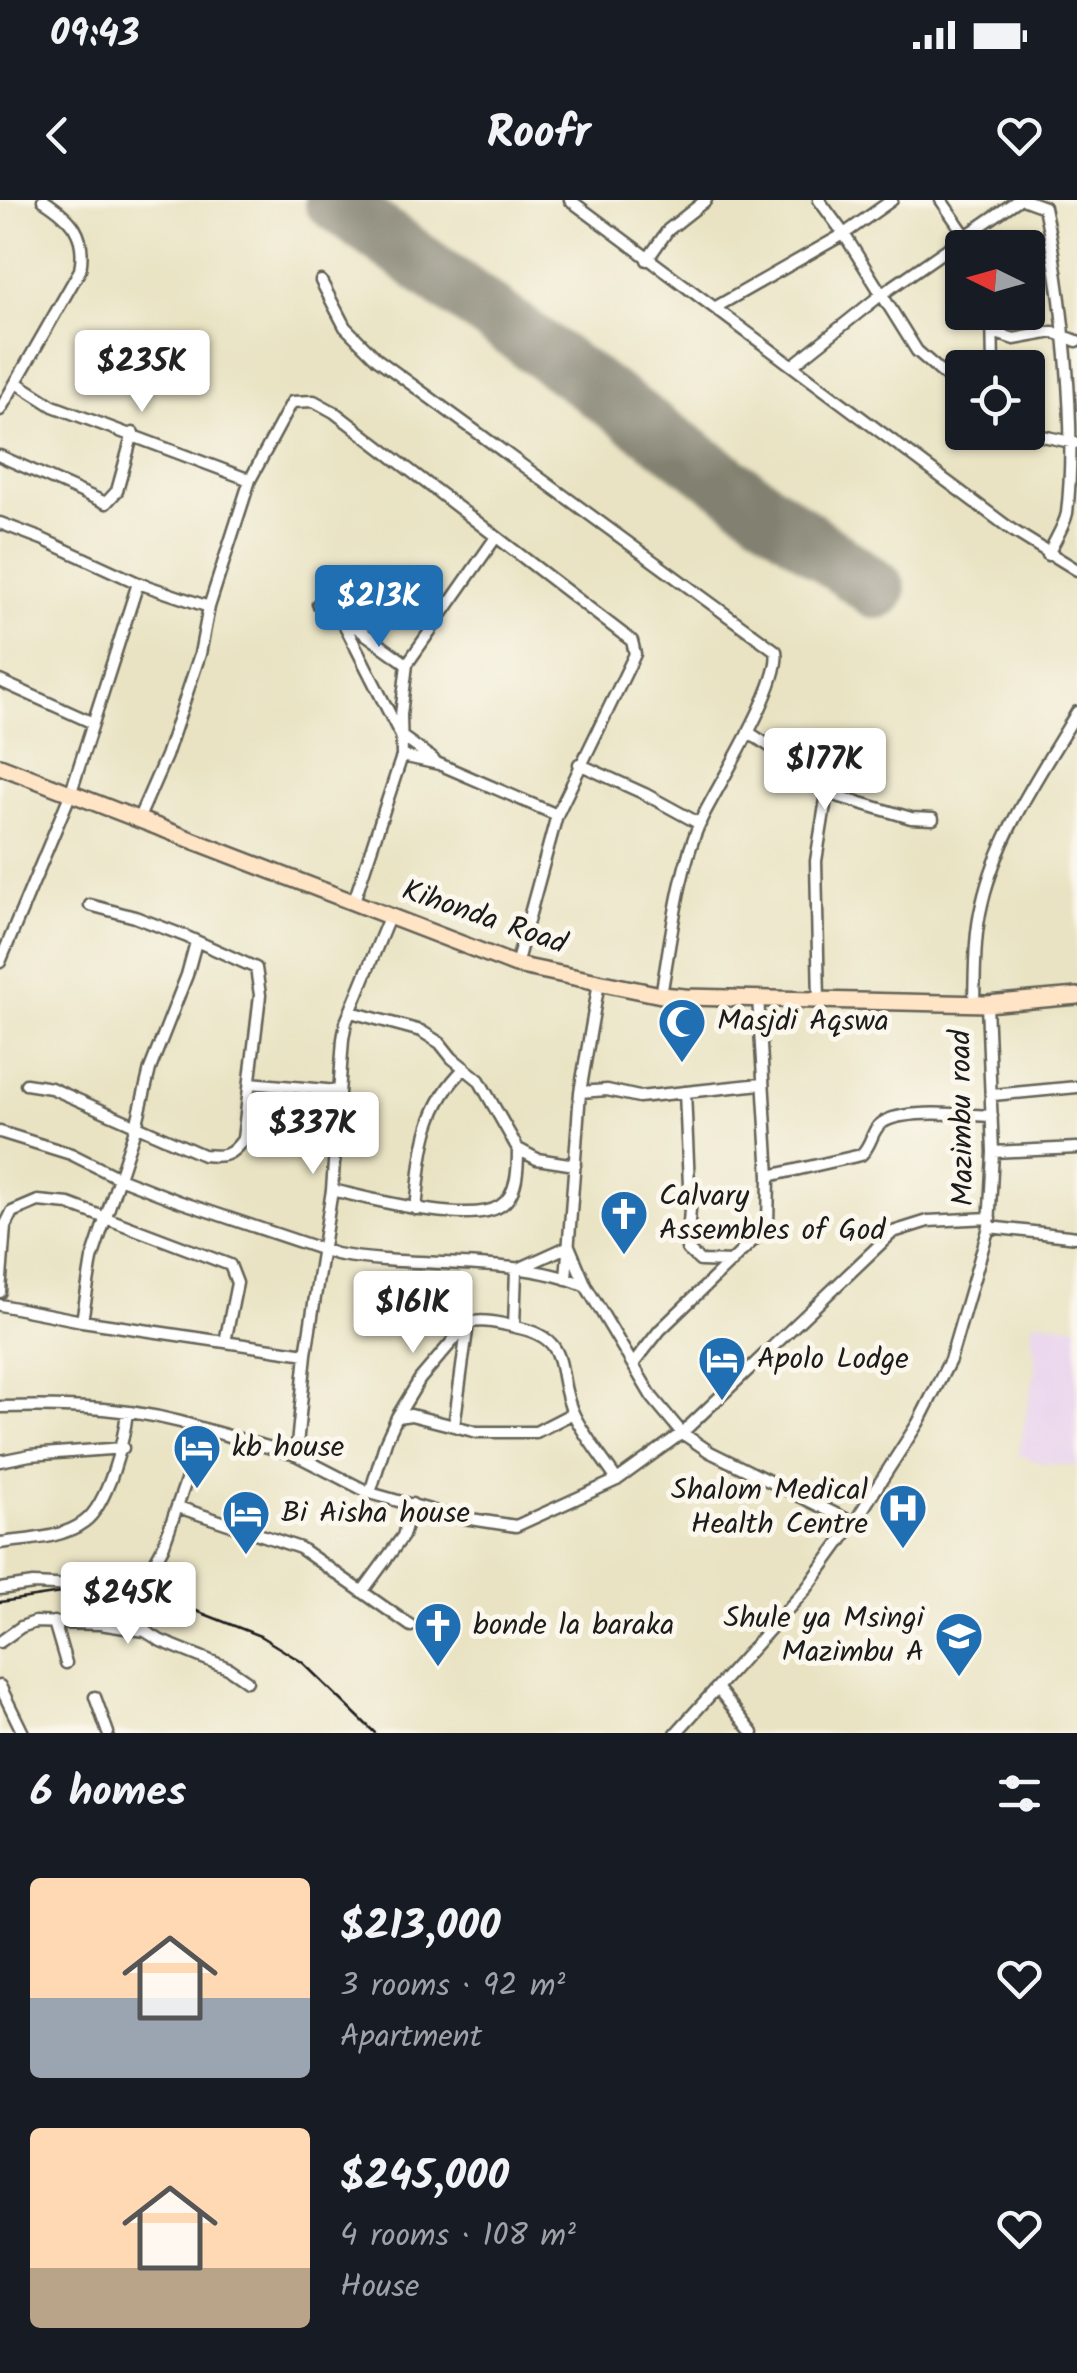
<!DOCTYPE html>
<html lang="en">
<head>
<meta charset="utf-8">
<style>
	body { margin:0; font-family:Kalam,sans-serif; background:#20242c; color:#f1f3f6; height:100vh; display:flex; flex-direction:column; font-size:38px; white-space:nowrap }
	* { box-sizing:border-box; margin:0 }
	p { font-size:32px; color:#9ea1a6 }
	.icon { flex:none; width:55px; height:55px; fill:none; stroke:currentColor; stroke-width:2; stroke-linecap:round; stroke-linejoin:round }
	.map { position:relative; height:1533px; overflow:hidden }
	.sheet { display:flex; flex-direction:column; background:#171b24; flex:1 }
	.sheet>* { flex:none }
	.needle { width:65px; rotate:275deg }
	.fabs { position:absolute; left:945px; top:30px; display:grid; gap:20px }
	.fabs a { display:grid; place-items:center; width:100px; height:100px; border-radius:10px; background:#171b24; box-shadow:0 2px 8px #0004; font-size:50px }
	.price { position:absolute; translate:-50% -85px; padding:0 22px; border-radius:10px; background:#fff; color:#222; font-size:32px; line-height:65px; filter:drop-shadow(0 2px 5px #0008) }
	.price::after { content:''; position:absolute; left:50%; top:60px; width:30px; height:22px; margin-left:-15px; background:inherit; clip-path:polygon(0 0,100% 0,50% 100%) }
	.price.active { background:#1f6fb2; color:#fff }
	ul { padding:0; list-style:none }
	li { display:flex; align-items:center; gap:30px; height:250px; padding:0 30px }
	li span { display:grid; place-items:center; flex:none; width:280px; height:200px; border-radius:10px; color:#555 }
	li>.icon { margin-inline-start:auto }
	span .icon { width:120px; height:120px; fill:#fffc; stroke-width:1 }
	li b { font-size:42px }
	h2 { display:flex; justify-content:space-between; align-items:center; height:120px; padding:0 30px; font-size:42px }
	.status { display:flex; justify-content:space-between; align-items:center; height:70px; padding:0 50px; background:#171b24; direction:ltr }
	.status svg { height:28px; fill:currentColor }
	header { display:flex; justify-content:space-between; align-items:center; height:130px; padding:0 30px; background:#171b24; font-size:45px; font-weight:800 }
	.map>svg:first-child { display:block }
	.built { fill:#e8d2ee }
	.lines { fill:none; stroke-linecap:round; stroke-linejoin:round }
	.runway { stroke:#828070; stroke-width:58 }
	.street-casing { stroke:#646256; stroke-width:15 }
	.secondary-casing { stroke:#646256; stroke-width:20 }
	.street { stroke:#fff; stroke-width:10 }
	.secondary { stroke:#ffe4c6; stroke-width:15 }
	.rail { stroke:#1c1c1c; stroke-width:2.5 }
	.labels { text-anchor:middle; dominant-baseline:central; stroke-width:10; stroke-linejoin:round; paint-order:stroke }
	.street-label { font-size:30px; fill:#1c1c1c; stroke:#fbf7ec }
	.poi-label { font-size:30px; fill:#1c1c1c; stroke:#fbf7ec; text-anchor:start }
</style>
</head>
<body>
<div class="status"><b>09:43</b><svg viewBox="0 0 49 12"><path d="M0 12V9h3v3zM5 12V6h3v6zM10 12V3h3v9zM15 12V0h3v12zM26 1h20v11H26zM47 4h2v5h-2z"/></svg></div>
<header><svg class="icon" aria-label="back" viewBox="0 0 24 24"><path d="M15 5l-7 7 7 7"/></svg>Roofr<svg class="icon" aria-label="heart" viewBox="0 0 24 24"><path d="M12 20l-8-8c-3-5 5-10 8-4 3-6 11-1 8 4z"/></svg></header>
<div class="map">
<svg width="1077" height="1533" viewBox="0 0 1077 1533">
	<rect width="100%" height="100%" fill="#fbf7ec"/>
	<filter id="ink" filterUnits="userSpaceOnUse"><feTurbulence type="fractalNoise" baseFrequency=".01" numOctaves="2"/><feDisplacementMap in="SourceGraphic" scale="20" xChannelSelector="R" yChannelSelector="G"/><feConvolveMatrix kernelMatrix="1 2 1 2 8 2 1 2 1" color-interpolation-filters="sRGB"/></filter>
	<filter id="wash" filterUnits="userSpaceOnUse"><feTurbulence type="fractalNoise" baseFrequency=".0048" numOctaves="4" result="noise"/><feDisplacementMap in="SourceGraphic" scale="40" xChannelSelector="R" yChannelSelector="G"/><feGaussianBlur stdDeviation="2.25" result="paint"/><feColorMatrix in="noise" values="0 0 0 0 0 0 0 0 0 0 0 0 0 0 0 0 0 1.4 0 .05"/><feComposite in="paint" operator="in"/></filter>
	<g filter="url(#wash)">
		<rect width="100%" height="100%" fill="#e9e3c3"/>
		<path class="built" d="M 1034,1121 L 1077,1126 L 1077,1266 L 1040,1263 L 1018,1254 L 1036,1166 L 1032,1132 Z"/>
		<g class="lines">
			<path class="runway" d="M 333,0 L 877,390"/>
		</g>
	</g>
	<g filter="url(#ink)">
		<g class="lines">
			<g class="street-casing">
				<path id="street" d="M 570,0 L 1012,330 L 1077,370
					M 819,0 L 844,34 L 917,151 L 962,190
					M 941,0 L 974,48
					M 1025,0 L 1044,7 C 1063,92 1077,229 1067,313 C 1064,327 1054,341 1048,355
					M 647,60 L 668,30 L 706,0
					M 321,81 L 345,127 L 377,159 L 776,451 C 783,482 717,587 701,620 C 678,671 671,740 661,795
					M 716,107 L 844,34 L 892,0
					M 992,112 L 993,168
					M 993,132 L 1014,139 L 1053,132 L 1077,141
					M 793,165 L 882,94 L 1018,0
					M 17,183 L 53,206 L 250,280
					M 0,210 L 80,70 C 87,34 71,18 43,0
					M 1024,232 L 1075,243
					M 0,256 L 106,303 L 117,291 L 133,233
					M 0,323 L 42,339 L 138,383 L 209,407
					M 318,404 L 338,415 L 344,424 L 401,536 L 433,559
					M 343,418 L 407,464
					M 0,481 L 93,523
					M 748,532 L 786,557 L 827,593 L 911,618 L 933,619
					M 402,556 L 401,515 L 407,464 L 496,337
					M 579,564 L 645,594 L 700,624
					M 138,620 L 166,556 L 200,454 L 209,407 L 250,280 L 292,202 L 314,201 L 334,212 L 632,441 L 635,454 L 557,615 L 516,765
					M 354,701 L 402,556 L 439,564 L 557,615
					M 0,762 L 70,595 L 138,383
					M 819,801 L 816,661 L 827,593
					M 974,803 C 975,770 974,736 982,704 C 998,633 1041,573 1077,512
					M 351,812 L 421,831 L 440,843 L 452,858 L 479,880 L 518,949 L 537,959 L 575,965
					M 250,883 L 337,891
					M 26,884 L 51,888 L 203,955 C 223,957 231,957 243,939 L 260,795 L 256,768 L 185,736 L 135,717 L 90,705
					M 580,892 L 607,890 L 639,897 L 761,884
					M 685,892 L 690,1009 L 687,1049 L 700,1061 L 732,1062
					M 993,895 L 1077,887
					M 0,932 L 71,954 L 119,978 L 178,1001 L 336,1054 C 413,1069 516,1055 586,1086 L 652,1197 L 682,1233 L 710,1252 L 854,1323
					M 993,952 L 1077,948
					M 769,976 L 861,955 C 873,943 871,930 882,923 C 902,908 967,915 992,916
					M 332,990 C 368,998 469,1026 500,1006 C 518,995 518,967 518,949
					M 416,1009 C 422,954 423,908 465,868
					M 989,1027 L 1077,1037
					M 566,1079 L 580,892 L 599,782
					M 0,1092 L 5,1026 L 12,1012 L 38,1001 L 69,1004 L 230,1065 L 237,1083 L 225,1142
					M 0,1105 L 82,1121 L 306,1154
					M 82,1121 L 92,1059 L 137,923 L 150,869 L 187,775 L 196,742
					M 514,1126 L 516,1070 L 569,1046 L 586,1086
					M 634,1163 L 660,1130 L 768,1026 L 769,976 L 758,797
					M 0,1207 C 69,1205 138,1207 204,1229
					M 573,1213 L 536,1232 L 477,1232 L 454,1226 L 468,1123 C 483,1119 500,1123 515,1127 C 576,1139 553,1172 574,1215 C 585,1237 603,1259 617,1280
					M 397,1217 L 420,1179 L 468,1123
					M 296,1255 L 306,1154 L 332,990 L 343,839 L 346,822 L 390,715
					M 0,1261 L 30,1255 L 123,1248
					M 370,1293 L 386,1241 L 397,1217 L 411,1215 L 454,1226
					M 178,1307 L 300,1348 L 411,1426
					M 0,1343 C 28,1339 61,1339 84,1322 C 108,1305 124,1240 127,1212
					M 0,1389 L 33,1384 L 117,1388 L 142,1385 L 163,1347 L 204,1229 L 296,1255 L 370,1293 L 451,1316 L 516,1326 L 617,1280 L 682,1233 L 893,1032 L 928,1021 L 990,1018
					M 362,1392 L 403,1336 L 412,1304
					M 54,1422 L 66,1463
					M 0,1442 L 21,1427 L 35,1422 L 100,1424 L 145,1431 L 161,1441 L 228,1468 L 247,1481
					M 0,1486 L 23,1533
					M 718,1489 L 753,1533
					M 95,1497 L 108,1533
					M 676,1533 L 807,1388 L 854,1323 L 918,1223 L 950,1160 L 989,1027 L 993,952 L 987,804"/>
			</g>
			<g class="secondary-casing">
				<path id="secondary" d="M 0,566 L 516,765 L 661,795 L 685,797 L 987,804 L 1077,796"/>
			</g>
			<use href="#street" class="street"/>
			<use href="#secondary" class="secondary"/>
			<path class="rail" d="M 0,1402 L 61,1393 L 194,1410 L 260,1436 L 302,1462 L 375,1533"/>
		</g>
	</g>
	<defs>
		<g id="mosque-pin" transform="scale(2.5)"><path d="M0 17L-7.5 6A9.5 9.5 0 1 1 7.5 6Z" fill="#1f6fb2" stroke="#fbf7ec"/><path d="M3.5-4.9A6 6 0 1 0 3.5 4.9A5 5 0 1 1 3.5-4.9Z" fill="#fff"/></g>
		<g id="church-pin" transform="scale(2.5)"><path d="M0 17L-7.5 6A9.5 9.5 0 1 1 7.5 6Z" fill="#1f6fb2" stroke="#fbf7ec"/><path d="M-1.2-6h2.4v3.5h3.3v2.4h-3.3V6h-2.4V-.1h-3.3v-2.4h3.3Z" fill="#fff"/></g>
		<g id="hotel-pin" transform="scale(2.5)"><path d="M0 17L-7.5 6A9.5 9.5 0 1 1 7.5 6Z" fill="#1f6fb2" stroke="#fbf7ec"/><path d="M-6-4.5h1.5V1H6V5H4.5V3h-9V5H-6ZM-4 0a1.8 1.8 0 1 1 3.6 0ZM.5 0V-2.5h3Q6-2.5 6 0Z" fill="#fff"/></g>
		<g id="hospital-pin" transform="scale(2.5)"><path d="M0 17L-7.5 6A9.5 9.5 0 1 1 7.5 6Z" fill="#1f6fb2" stroke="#fbf7ec"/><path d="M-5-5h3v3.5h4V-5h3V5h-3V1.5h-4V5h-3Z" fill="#fff"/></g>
		<g id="school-pin" transform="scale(2.5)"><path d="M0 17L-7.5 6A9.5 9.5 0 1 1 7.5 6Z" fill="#1f6fb2" stroke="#fbf7ec"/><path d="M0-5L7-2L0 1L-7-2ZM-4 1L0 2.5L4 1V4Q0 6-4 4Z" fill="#fff"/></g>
	</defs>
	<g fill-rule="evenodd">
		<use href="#mosque-pin" x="682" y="822"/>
		<use href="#church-pin" x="624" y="1014"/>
		<use href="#hotel-pin" x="722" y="1160"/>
		<use href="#hotel-pin" x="197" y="1248"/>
		<use href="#hospital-pin" x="903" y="1308"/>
		<use href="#hotel-pin" x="246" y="1314"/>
		<use href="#church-pin" x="438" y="1426"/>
		<use href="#school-pin" x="959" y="1436"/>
	</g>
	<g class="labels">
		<g class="street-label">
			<text transform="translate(484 718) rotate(19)">Kihonda Road</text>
			<text transform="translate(963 918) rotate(-91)">Mazimbu road</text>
		</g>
		<g class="poi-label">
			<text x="717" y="822">Masjdi Aqswa</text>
			<text x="659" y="997">Calvary<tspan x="659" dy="34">Assembles of God</tspan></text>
			<text x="757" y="1160">Apolo Lodge</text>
			<text x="232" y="1248">kb house</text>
			<text x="868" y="1291" text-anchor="end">Shalom Medical<tspan x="868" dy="34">Health Centre</tspan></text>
			<text x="281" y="1314">Bi Aisha house</text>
			<text x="924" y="1419" text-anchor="end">Shule ya Msingi<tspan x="924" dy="34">Mazimbu A</tspan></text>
			<text x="473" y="1426">bonde la baraka</text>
		</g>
	</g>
</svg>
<div class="fabs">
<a><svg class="needle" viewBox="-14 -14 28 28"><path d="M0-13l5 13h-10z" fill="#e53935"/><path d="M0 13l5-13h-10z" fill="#9ea1a6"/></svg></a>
<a><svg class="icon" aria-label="locate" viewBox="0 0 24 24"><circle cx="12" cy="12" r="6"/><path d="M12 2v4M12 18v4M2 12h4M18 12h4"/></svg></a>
</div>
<b class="price" style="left:142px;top:215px">$235K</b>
<b class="price active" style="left:379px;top:450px">$213K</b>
<b class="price" style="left:825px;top:613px">$177K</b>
<b class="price" style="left:313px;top:977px">$337K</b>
<b class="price" style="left:413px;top:1156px">$161K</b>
<b class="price" style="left:128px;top:1447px">$245K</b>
</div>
<section class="sheet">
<h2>6 homes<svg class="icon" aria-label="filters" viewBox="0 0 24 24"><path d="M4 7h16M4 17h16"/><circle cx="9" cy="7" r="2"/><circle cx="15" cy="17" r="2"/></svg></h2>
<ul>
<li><span style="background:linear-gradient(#ffd9b3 60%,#9aa5b1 0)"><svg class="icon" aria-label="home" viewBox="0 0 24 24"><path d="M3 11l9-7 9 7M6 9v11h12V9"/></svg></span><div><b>$213,000</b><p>3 rooms · 92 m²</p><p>Apartment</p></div><svg class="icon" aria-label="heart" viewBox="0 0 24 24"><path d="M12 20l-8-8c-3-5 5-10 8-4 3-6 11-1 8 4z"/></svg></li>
<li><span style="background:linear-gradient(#ffd9b3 70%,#b9a48a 0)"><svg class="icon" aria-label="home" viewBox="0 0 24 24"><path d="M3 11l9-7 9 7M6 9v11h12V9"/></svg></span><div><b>$245,000</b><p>4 rooms · 108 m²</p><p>House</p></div><svg class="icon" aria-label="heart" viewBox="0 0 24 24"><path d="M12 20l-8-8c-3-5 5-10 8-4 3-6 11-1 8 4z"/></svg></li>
</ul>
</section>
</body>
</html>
